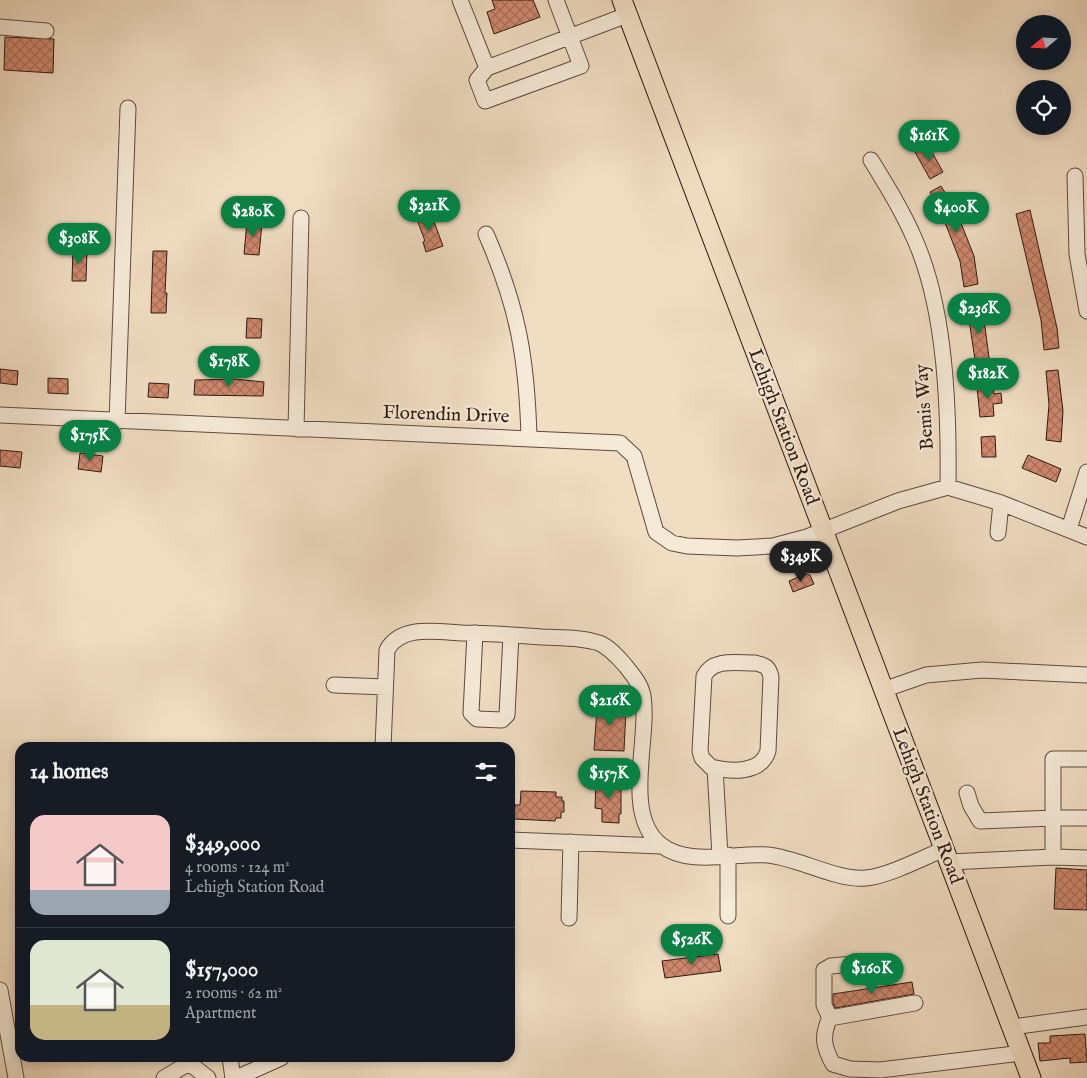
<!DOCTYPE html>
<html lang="en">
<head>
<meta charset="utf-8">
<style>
	body { margin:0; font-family:"IM FELL English",serif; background:#20242c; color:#f1f3f6; height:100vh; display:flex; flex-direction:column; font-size:19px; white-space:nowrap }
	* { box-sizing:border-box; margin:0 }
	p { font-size:16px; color:#9ea1a6 }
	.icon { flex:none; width:28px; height:28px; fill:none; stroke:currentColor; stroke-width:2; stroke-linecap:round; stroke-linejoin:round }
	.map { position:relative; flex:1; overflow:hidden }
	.sheet { position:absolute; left:15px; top:742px; width:500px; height:320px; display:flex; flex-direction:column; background:#171b24; border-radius:15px; box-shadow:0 2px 8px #0003 }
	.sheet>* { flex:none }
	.needle { width:32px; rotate:251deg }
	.tools { position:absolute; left:1016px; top:15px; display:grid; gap:10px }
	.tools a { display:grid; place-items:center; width:55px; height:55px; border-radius:50%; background:#171b24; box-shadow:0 2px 8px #0003; font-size:25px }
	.price { position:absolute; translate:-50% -42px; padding:0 11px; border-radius:18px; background:#0b8043; color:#fff; font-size:16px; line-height:32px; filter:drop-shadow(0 1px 2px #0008) }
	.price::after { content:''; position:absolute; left:50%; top:30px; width:15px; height:11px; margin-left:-8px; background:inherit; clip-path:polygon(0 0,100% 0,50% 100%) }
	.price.current { background:#222; color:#fff }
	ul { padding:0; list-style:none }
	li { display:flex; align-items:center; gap:15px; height:125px; padding:0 15px }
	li+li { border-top:1px solid #363941 }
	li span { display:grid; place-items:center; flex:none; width:140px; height:100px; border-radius:15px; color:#555 }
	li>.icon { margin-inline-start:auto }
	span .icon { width:60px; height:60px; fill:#fffc; stroke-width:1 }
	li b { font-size:21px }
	h2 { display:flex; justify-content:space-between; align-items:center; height:60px; padding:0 15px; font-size:21px }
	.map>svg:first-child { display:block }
	.building { fill:url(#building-cross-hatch); stroke:#301910 }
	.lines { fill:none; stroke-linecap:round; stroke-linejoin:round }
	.minor-casing { stroke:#604a3c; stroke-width:17 }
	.major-casing { stroke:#301910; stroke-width:21 }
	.minor { stroke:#f5e9d7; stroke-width:15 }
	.major { stroke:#f0ddc2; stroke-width:19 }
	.labels { text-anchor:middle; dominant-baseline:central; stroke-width:4.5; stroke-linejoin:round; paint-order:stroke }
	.street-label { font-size:19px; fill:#301910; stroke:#f5e9d7 }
</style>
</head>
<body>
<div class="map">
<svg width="1087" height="1078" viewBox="0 0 1087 1078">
	<defs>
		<pattern id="building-cross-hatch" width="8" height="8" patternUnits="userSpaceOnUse" patternTransform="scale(1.25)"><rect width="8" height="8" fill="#d0896e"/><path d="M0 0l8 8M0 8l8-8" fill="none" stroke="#a96f59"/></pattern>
	</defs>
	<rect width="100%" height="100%" fill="#f0ddc2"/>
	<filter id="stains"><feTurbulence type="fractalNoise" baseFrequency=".004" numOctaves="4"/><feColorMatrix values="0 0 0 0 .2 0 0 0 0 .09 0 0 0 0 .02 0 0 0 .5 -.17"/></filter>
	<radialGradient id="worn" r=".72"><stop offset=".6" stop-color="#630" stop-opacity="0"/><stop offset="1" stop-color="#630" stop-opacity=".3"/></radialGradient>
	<path class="building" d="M 492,0 L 533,0 L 540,17 L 494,34 L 487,12 L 495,9 Z
		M 5,37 L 54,39 L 53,73 L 4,70 Z
		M 928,145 L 943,172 L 930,179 L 915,152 Z
		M 941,186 L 947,196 L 953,193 L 960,205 L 955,208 L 974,256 L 978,284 L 964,287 L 960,261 L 944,220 L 937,215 L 932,203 L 935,203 L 930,192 Z
		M 1030,210 L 1057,328 L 1059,348 L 1044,350 L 1041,320 L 1016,214 Z
		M 430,211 L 443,246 L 426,252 L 423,242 L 425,241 L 416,217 Z
		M 247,222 L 262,223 L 259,255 L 244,254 Z
		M 73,248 L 87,249 L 86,281 L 72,281 Z
		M 153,251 L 167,251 L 165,293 L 167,293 L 166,313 L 151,313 Z
		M 982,305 L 990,365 L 976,366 L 967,307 Z
		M 247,318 L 262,319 L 261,338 L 246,338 Z
		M 0,369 L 18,371 L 17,385 L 0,383 Z
		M 1058,370 L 1063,411 L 1061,442 L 1046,440 L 1049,405 L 1046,371 Z
		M 48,378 L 68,379 L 68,394 L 48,393 Z
		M 234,379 L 264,382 L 263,396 L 194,395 L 195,380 Z
		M 149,383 L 169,384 L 168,398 L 148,397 Z
		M 993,385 L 994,394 L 1001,393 L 1002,403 L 993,404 L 994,416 L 980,417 L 977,387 Z
		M 995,436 L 996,457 L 982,457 L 981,437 Z
		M 0,450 L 22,452 L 20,468 L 0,466 Z
		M 80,453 L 103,456 L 101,472 L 78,469 Z
		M 1028,455 L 1061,469 L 1056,482 L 1022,468 Z
		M 806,574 L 810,575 L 814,584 L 793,592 L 789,581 Z
		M 601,700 L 618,701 L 618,703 L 622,703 L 622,709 L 626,709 L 624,751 L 594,750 L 597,708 L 600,708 Z
		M 596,780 L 621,781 L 621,814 L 619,814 L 619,823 L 602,822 L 602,809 L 595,808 Z
		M 521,791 L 556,792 L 556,797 L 562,797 L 562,801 L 564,801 L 564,812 L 561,812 L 561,818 L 556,818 L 555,821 L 514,819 L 515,805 L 520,805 Z
		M 1056,868 L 1087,870 L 1087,910 L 1054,909 Z
		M 718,954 L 721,971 L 665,978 L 662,961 Z
		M 912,982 L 914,994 L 835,1008 L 833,1003 L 833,994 Z
		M 1085,1034 L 1087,1062 L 1070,1063 L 1070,1058 L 1040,1061 L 1038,1043 L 1050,1043 L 1050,1036 Z"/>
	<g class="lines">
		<g class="minor-casing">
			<path id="minor" d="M 460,0 L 487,68 L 627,15
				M 0,27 L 46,31
				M 487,68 L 477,80 L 485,101 L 581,66 L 556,0
				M 871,160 C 887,186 903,212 915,240 C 946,310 949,411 948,487
				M 1075,176 L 1077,254 L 1087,311
				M 486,234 C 518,307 527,359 529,438
				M 0,415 L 620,443 L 634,456 L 656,532 L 672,543 L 687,546 L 737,548 L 773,546 L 807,537 L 898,501 L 948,487 L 1001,503 L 1087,537
				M 117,422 L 128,108
				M 296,429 L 301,218
				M 1069,529 L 1087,472
				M 998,533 L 1001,503
				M 475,633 L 471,713 L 477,719 L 502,720 L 507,715 L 511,635
				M 755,663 C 765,665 769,667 771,677 L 768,751 C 761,774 731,772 711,767 L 702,758 L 700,751 L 704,676 C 713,658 737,663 755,663 Z
				M 334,685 L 385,687
				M 883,690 L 926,675 L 982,670 L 1087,675
				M 383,748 L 387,650 C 401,624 439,632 463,633 C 490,633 516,635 542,637 C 561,638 581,637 599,643 C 609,647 617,656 624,664 C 632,674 641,684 643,696 C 650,738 622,815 661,845 C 689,867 735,852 768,855 C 799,858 837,881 866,878 C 888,876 923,858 944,849
				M 715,768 L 720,856
				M 967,793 L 971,806 L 980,821 L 1053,818 L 1053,759 L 1087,759
				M 510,840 L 661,846
				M 1053,857 L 1087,858
				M 949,862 L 1053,857 L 1053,818 L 1087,818
				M 728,916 L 728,855
				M 569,918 L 571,842
				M 0,990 L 16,1078
				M 915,1003 L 830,1018 C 821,1036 824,1048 833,1064 L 850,1069 L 880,1070 L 1022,1053
				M 830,1018 L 824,1005 L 824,970 L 831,966 L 877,962
				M 1012,1027 L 1087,1017
				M 230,1058 L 233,1078
				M 189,1063 L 208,1078
				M 164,1078 L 189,1063
				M 236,1078 L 281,1058"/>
		</g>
		<g class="major-casing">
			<path id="major" d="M 622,0 L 1031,1078"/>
		</g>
		<use href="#minor" class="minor"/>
		<use href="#major" class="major"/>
	</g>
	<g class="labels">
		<g class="street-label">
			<text transform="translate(925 407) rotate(-94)">Bemis Way</text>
			<text transform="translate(446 415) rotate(2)">Florendin Drive</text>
			<text transform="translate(783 427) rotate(69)">Lehigh Station Road</text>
			<text transform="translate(927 806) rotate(69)">Lehigh Station Road</text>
		</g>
	</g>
	<rect width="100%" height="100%" filter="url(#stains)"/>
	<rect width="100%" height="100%" fill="url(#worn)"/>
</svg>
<div class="tools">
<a><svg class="needle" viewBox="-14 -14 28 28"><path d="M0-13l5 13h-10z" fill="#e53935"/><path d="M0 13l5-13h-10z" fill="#9ea1a6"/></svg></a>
<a><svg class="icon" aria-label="locate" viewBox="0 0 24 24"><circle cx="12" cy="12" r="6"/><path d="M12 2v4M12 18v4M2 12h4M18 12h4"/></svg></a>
</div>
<b class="price" style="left:929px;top:162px">$161K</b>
<b class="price" style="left:429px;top:232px">$321K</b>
<b class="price" style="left:956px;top:234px">$400K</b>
<b class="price" style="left:253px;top:238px">$280K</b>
<b class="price" style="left:79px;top:265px">$308K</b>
<b class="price" style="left:979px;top:335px">$236K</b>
<b class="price" style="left:229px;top:388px">$178K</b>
<b class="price" style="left:988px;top:400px">$182K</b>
<b class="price" style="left:90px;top:462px">$175K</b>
<b class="price current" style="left:801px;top:583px">$349K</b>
<b class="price" style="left:610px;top:727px">$216K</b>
<b class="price" style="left:609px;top:800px">$157K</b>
<b class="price" style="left:692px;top:966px">$526K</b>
<b class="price" style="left:872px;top:995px">$160K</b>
<section class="sheet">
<h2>14 homes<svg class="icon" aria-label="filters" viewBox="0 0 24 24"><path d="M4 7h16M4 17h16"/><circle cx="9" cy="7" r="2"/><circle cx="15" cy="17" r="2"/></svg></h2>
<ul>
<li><span style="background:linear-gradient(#f6c9c9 75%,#9aa5b1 0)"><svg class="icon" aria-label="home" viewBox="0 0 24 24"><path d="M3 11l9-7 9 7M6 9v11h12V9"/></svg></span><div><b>$349,000</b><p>4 rooms · 124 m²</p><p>Lehigh Station Road</p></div></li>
<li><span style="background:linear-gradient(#dfe7d0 65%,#c2b280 0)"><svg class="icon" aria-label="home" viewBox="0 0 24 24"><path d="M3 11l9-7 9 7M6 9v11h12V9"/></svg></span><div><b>$157,000</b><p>2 rooms · 62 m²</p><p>Apartment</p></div></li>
</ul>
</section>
</div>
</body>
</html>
